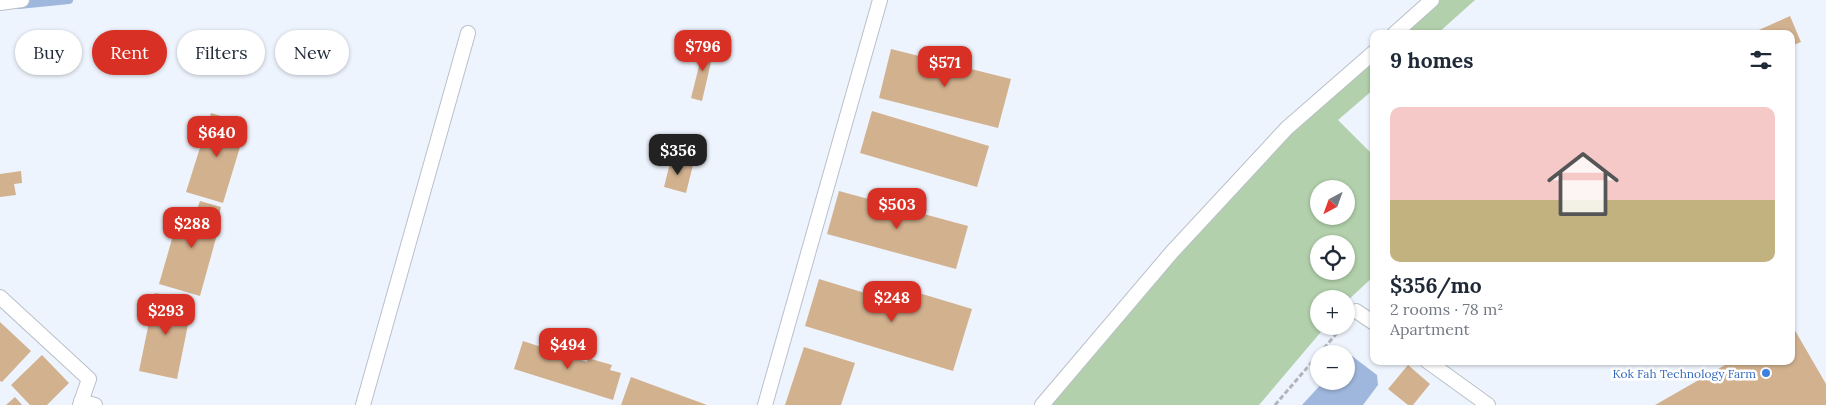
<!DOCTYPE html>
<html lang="en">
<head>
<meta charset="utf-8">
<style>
	body { margin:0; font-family:Lora,serif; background:#f6f6f7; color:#1f2937; height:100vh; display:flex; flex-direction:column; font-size:19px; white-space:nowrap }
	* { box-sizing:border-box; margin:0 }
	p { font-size:16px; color:#747a83 }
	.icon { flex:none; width:28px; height:28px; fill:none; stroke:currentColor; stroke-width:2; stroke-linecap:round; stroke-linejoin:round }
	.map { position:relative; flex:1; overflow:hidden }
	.sheet { position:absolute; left:1370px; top:30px; width:425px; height:335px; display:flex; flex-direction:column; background:#fff; border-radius:10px; box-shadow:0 1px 4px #0004 }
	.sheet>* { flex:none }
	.banner { position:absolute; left:15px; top:30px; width:475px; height:45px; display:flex; gap:10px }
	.needle { width:32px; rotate:221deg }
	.controls { position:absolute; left:1310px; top:180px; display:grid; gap:10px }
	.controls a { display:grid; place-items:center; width:45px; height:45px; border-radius:50%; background:#fff; box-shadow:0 1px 4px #0004; font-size:25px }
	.price { position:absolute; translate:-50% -42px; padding:0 11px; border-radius:10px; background:#d93025; color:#fff; font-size:16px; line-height:32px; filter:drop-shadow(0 1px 2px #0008) }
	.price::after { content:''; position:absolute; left:50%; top:30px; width:15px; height:11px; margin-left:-8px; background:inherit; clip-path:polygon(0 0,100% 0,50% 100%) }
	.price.current { background:#222; color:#fff }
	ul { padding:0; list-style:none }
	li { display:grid; align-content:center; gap:10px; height:265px; padding:0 20px }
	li+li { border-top:1px solid #e0e1e3 }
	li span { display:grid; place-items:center; height:155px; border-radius:10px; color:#555 }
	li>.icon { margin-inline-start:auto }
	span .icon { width:90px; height:90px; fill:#fffc; stroke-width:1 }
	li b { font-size:21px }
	h2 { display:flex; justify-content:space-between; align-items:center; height:60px; padding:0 20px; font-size:21px }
	.pill { padding:0 18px; border-radius:22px; background:#fff; box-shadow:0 1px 4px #0004; font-size:18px; line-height:45px }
	.pill.current { background:#d93025; color:#fff }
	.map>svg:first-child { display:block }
	.forest { fill:#b1d0ab; fill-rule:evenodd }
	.water { fill:#9fb7dc }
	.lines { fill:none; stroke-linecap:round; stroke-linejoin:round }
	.stream { stroke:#9fb7dc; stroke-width:8 }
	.building { fill:#d2b18f }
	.lane-casing { stroke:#bac0c8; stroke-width:16 }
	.path { stroke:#b0b5bc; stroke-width:3; stroke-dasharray:5 2.5; stroke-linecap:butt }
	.lane { stroke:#fff; stroke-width:14 }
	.shop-dot { fill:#3f7fe0; stroke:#fff; stroke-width:2 }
	.labels { text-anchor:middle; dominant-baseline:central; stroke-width:5; stroke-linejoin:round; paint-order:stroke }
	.shop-label { font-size:12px; fill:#366cbe; stroke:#fff; text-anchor:end }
</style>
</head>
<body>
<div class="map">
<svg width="1826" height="405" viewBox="0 0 1826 405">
	<rect width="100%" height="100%" fill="#eef4fd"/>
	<path class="forest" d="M 1432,0 L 1475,0 L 1437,34 L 1394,34 Z
		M 1374,52 L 1374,89 L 1338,120 L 1374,156 L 1374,276 L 1346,302 L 1346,299 L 1319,299 L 1319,326 L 1326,326 L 1259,405 L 1042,405 L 1287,128 ZM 1319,189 L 1346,189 L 1346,216 L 1319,216 ZM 1319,244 L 1346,244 L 1346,271 L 1319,271 Z"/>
	<path class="water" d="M 1352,356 L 1377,375 L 1378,385 L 1363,405 L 1302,405 L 1324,381 L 1346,381 L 1346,359 Z"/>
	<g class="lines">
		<path class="stream" d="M 19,5 L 69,0"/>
	</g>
	<path class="building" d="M 1790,16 L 1801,42 L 1791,46 L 1791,34 L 1750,34 Z
		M 705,42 L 715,45 L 702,101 L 691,98 Z
		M 891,49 L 1011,79 L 998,128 L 879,98 Z
		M 872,111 L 989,146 L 977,187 L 860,153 Z
		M 211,113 L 247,124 L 223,203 L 186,192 Z
		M 671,159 L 693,165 L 686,193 L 664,187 Z
		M 21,171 L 22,183 L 14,184 L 16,195 L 0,197 L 0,174 Z
		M 839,191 L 968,226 L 956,269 L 827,234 Z
		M 200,201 L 221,207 L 218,219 L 221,220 L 200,296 L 159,284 L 181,208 L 196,212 Z
		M 819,279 L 914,308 L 919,293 L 972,309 L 953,371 L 805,326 Z
		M 155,293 L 193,300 L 177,379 L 139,371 Z
		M 0,322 L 31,351 L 2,382 L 0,381 Z
		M 1793,327 L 1826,384 L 1826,405 L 1655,405 L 1732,361 L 1791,361 Z
		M 523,341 L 587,362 L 588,358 L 612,365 L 610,370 L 621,373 L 613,400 L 514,369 Z
		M 804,347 L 855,363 L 841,405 L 785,405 Z
		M 42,355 L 69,383 L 47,405 L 30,405 L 11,385 Z
		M 1408,365 L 1430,384 L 1413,405 L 1408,405 L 1388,389 Z
		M 631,377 L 707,405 L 621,405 Z
		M 15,397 L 22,405 L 6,405 Z"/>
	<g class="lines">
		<g class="lane-casing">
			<path id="lane" d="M 0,3 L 22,0
				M 1394,34 L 1432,0
				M 0,297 L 89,379 L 80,405
				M 1356,311 L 1374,323
				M 1427,361 L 1488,405
				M 81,401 L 95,405
				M 363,405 L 468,33
				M 765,405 L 880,0
				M 1042,405 L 1172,252 L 1287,128 L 1374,52"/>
		</g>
		<path class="path" d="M 1275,405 L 1343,326"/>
		<use href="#lane" class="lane"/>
	</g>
	<circle class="shop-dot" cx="1766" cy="373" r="5"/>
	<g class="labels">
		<g class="shop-label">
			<text x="1756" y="373">Kok Fah Technology Farm</text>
		</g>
	</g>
</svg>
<div class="controls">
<a><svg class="needle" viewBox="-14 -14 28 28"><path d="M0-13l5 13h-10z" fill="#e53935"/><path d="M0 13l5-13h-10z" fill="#747a83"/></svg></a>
<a><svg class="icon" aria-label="locate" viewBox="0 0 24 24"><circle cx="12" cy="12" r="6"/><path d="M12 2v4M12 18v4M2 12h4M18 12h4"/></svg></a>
<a>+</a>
<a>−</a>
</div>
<b class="price" style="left:703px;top:72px">$796</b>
<b class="price" style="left:945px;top:88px">$571</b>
<b class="price" style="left:217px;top:158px">$640</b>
<b class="price current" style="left:678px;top:176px">$356</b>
<b class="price" style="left:897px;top:230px">$503</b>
<b class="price" style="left:192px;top:249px">$288</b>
<b class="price" style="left:892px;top:323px">$248</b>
<b class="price" style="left:166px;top:336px">$293</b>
<b class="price" style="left:568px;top:370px">$494</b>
<div class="banner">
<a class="pill">Buy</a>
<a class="pill current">Rent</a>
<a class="pill">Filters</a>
<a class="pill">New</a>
</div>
<section class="sheet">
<h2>9 homes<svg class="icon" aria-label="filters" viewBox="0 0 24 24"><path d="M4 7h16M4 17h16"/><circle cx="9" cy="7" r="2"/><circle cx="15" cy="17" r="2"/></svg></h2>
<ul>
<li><span style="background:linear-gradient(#f6c9c9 60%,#c2b280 0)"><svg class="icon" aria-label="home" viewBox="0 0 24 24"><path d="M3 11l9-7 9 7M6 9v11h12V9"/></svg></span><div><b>$356/mo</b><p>2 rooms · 78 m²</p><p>Apartment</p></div></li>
</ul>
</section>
</div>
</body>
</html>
